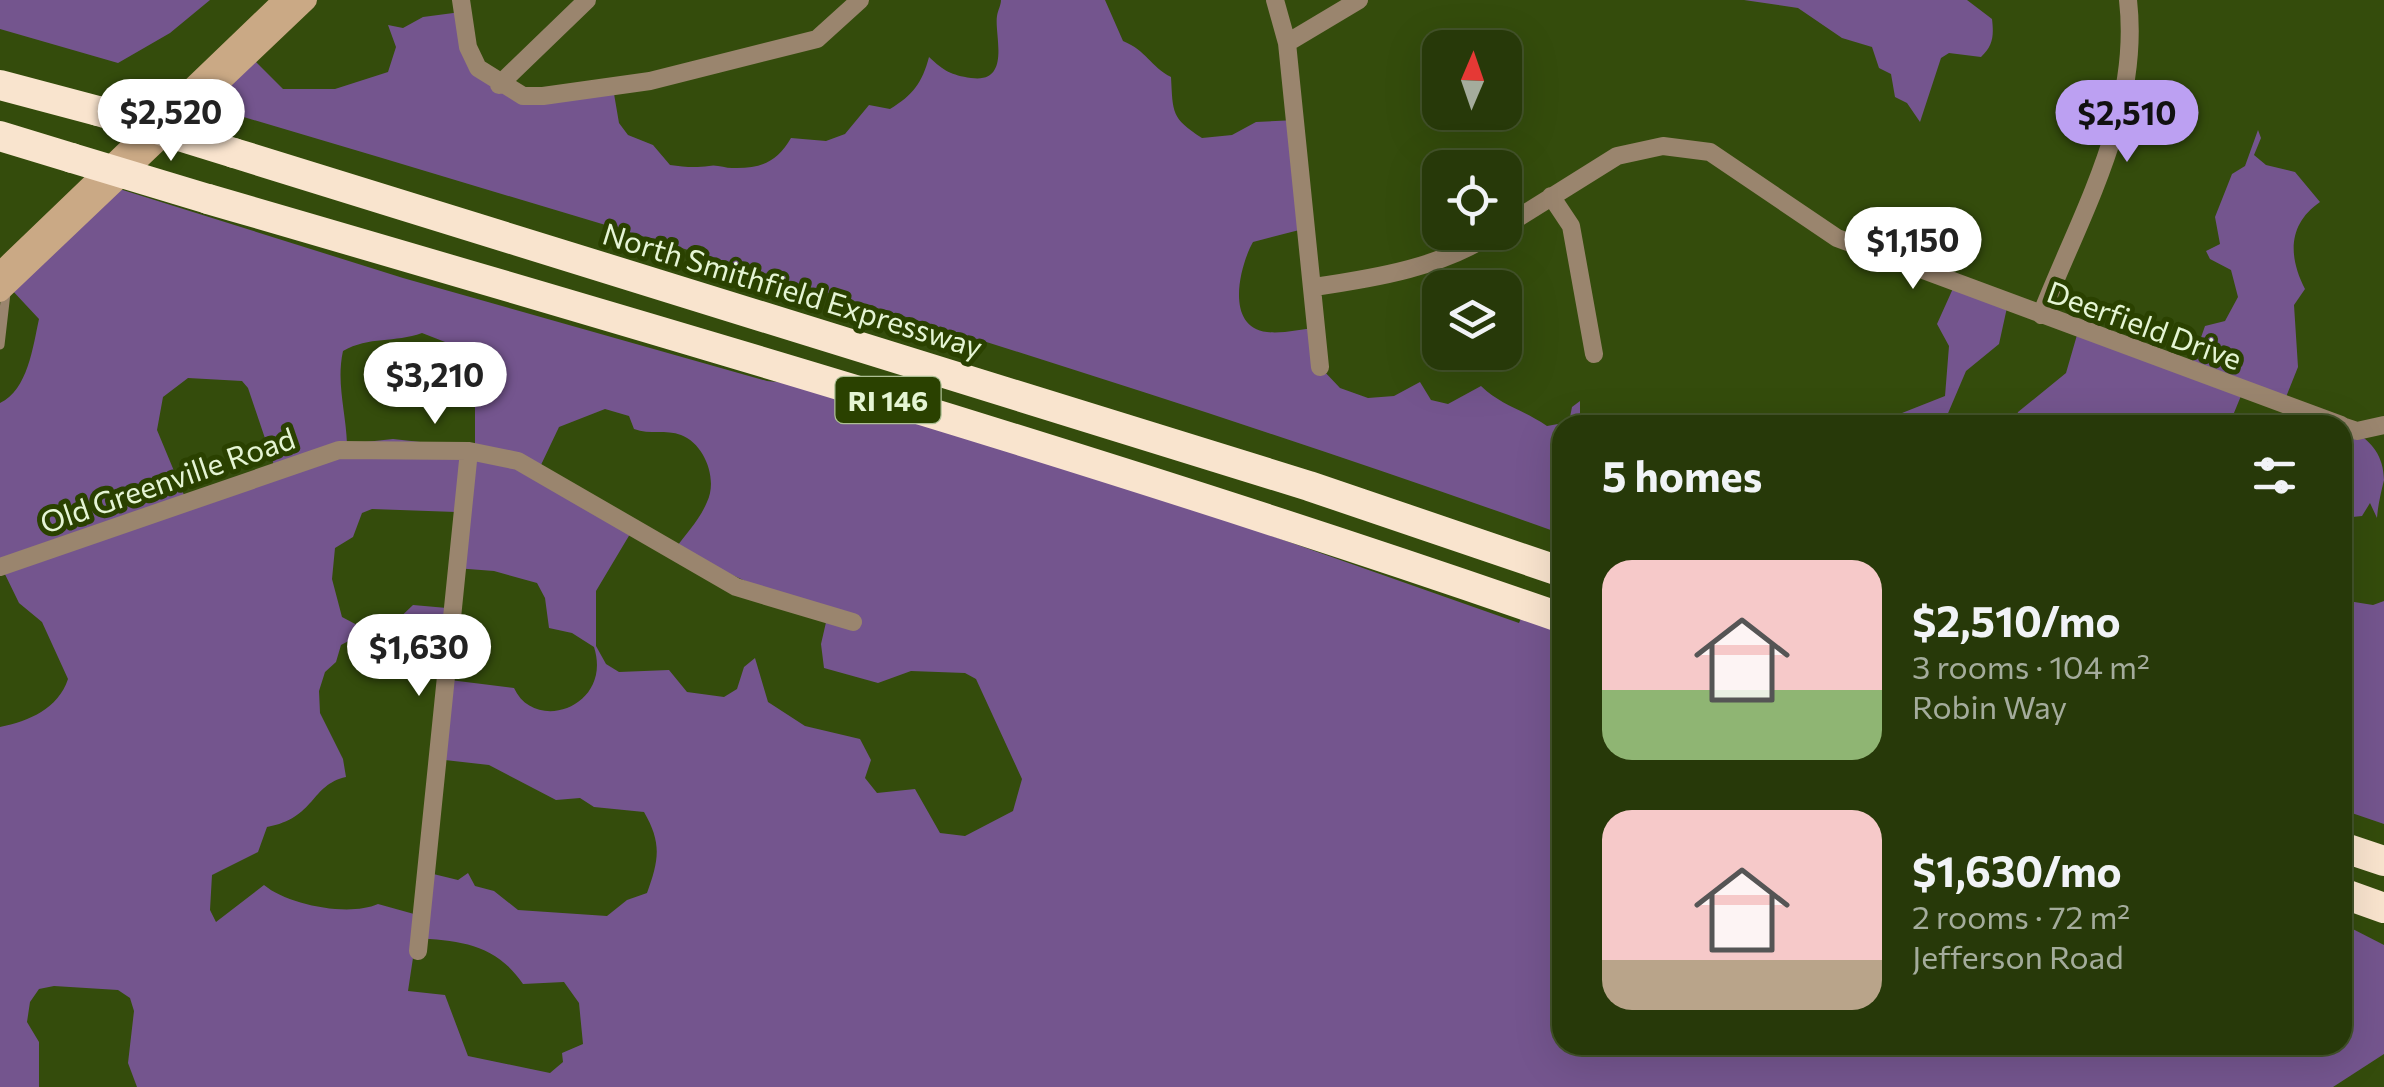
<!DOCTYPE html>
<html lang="en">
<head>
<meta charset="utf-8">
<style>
	body { margin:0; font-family:Commissioner,sans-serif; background:#334417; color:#f1f3f6; height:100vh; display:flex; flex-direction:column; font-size:38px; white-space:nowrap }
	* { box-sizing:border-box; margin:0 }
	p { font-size:32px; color:#a4ac9c }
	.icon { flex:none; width:55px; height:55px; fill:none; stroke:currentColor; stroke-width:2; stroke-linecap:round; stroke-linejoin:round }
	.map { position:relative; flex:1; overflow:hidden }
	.drawer { position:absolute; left:1552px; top:415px; width:800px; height:640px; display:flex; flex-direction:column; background:#273909; border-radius:30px; box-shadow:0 10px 40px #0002,0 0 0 2px #43532a }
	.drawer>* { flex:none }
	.needle { width:65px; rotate:2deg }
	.tools { position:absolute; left:1422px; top:30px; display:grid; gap:20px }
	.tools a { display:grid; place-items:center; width:100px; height:100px; border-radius:20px; background:#273909; box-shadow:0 10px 40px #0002,0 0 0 2px #43532a; font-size:50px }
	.price { position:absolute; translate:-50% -85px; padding:0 22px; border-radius:35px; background:#fff; color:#222; font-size:32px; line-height:65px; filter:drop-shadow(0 2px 5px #0008) }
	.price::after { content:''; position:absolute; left:50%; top:60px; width:30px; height:22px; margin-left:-15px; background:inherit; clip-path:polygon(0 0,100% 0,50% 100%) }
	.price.current { background:#bca0f2; color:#111 }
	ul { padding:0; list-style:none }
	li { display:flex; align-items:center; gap:30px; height:250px; padding:0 50px }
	li span { display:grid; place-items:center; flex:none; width:280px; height:200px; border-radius:30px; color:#555 }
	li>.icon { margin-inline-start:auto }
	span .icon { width:120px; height:120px; fill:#fffc; stroke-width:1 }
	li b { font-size:42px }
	h2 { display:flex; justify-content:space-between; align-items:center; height:120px; padding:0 50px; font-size:42px }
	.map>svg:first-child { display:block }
	.green { fill:#74558e; fill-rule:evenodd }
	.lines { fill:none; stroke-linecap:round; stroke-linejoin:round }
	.service { stroke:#9a856e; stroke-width:9 }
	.minor { stroke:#9a856e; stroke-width:18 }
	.secondary { stroke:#caa985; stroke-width:20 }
	.motorway { stroke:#f9e4ce; stroke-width:30 }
	.motorway-bridge { stroke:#f9e4ce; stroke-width:30 }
	.labels { text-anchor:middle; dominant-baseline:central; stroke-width:10; stroke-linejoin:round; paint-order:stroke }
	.shield { fill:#2a4100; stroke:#adbf94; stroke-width:2.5 }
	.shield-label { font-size:28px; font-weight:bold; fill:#e5f5d4 }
	.street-label { font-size:30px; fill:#e5f5d4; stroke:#2a4100 }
</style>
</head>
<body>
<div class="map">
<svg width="2384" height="1087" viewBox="0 0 2384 1087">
	<rect width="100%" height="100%" fill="#344c0c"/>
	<path class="green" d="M 0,0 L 210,0 L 170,33 L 118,63 L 0,29 Z
		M 1001,0 L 1105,0 L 1123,41 C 1147,51 1150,66 1171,77 C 1173,113 1171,118 1202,138 L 1232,135 L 1256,122 L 1297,120 L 1307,228 L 1253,242 C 1240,265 1224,327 1267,332 C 1282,334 1301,329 1316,328 L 1322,369 L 1340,388 L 1368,398 L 1394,396 L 1420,382 L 1431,400 L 1448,404 L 1481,386 C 1502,406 1522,409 1547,426 L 1569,422 L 1572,407 L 1580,401 L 1580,425 L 1562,425 L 1562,534 C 1117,375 663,242 210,107 L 255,61 L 283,89 L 335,89 L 388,72 L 396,47 L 388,25 L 403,28 L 423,17 L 461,12 L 476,63 L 513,90 L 613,88 L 619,123 L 628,135 L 653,145 L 670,165 C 684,167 695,168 709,166 C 716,164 725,168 732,168 C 761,169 777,162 791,138 L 826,141 L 845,134 L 869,105 L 890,109 C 913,95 922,83 929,57 C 944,71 951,75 971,78 C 1012,84 994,34 997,16 C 998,10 1001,5 1001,0 Z
		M 1744,0 L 1967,0 L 1992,19 C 1994,36 1993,46 1981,57 L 1949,53 L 1941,58 L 1920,122 L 1907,103 L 1895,97 L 1891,74 L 1879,68 L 1872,47 L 1842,38 L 1798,8 Z
		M 2258,130 L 2261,138 L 2254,155 L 2266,165 L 2295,172 L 2320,202 C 2288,224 2288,256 2305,289 L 2294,305 L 2298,367 L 2284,402 L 2243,391 L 2229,425 L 2014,425 L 2018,412 L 2066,373 L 2077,335 L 2190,369 L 2205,326 L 2225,321 L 2238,297 L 2231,270 L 2210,259 L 2206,251 L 2220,244 L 2215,217 L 2232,174 L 2245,166 Z
		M 110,186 L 403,278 L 767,381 L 796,384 L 1215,516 L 1519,623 L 1524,611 L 1562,625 L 1562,1045 L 2342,1045 L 2343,924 L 2384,945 L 2384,1054 L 2333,1087 L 137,1087 L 128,1063 L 134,1011 L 130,998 L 118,990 L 54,986 L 39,989 L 30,1002 L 27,1022 L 39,1042 L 39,1087 L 0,1087 L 0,727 C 29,721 58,709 68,679 L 42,622 L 19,603 L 0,564 L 0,403 C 28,390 33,346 39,319 L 11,289 ZM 422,333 L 481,356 L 484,379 L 475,398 L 475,448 L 393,439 L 347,444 C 346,412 336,383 343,351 C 369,336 395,343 422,333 ZM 188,378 L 242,381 L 248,388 L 274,465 L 184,495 L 157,430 L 163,397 ZM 605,409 L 629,416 L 634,429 C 650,435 666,429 681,435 C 705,444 718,480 707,502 C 700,519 686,534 675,549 L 827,618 L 821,644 L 824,668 L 878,683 L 911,671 L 965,673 L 976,679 L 1022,779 L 1013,811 L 965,836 L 940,833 L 915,789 L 877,793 L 865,778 L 871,760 L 860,739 L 805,726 L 768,702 L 755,658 L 744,667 L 737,689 L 724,697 L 687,692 L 669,670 L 619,672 L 606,664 L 596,646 L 596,591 L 633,529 L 540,467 L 559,427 ZM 372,509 L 456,512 L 455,568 L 494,571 L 537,583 L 545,598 L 549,628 L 572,633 L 594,647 C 613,707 535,734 514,688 L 442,679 L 436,759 L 489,765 L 556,800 L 580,798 L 594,807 L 644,812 C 662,843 659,860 647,893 L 627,900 L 607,916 L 518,910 L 494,891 L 475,886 L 468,873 L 458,880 L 421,871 L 414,914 L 378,904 C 349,917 288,905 264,885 L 216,922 L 210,910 L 212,875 L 258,852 L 267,827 C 316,818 310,785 346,777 L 343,759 L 320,713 L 319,691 L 325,672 L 336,662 L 341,645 L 358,636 L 386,633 L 400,641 L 406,656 L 439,659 L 447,608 L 413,605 L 391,626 L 359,626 L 342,617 L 332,579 L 335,548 L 353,537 L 362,513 ZM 416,938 C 461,941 496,944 523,984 L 564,982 L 579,1003 L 583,1044 L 562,1053 L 563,1062 L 550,1073 L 468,1056 L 445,995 L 408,991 Z
		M 1955,284 L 2008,303 L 1999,344 L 1966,371 L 1943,425 L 1897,425 L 1902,413 L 1945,396 L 1949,346 L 1937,324 Z
		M 2301,411 C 2334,422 2384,432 2384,480 C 2381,493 2378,504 2377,518 L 2370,503 L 2362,516 L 2343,518 L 2342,425 L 2296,425 Z
		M 2342,600 L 2373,605 L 2384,601 L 2384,824 L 2343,810 Z"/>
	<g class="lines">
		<path class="service" d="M 0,345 L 6,293"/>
		<path class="minor" d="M 461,0 L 468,47 L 478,68 L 523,96 L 543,96 L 650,81 L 817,39 L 860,0
			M 1275,0 L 1287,43 L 1320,367
			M 1287,43 L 1359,0
			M 499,85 L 587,0
			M 1551,196 L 1571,226 L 1594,354
			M 1505,226 L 1617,156 L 1663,146 L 1710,152 L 1837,238 L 2341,425
			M 1314,287 C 1376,278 1443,267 1495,232
			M 2041,315 C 2081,213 2141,113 2128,0
			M 2342,426 L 2357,431 L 2384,425
			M 0,567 L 339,450 L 469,451 L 518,461 L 736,587 L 853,622
			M 418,951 L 469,451"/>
		<path class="secondary" d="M 0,272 L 283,0
			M 0,292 L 307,0"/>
		<path class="motorway" d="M 0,85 L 98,111
			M 0,136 L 72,158
			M 234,153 L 1309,486 L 1562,572
			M 208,199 C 662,331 1116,463 1562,618
			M 2342,847 L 2384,861
			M 2342,893 L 2384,908"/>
		<path class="motorway-bridge" d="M 98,111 L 234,153
			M 72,158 L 208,199"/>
	</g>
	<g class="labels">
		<rect class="shield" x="835.5" y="377" width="105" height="46" rx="8"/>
		<g class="shield-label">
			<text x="888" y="400">RI 146</text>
		</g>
		<g class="street-label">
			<text transform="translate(793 289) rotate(17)">North Smithfield Expressway</text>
			<text transform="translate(2145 324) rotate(20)">Deerfield Drive</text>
			<text transform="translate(167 479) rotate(-19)">Old Greenville Road</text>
		</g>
	</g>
</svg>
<div class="tools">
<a><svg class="needle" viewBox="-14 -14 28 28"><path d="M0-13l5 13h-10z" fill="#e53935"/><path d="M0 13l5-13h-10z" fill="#a4ac9c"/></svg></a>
<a><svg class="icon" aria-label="locate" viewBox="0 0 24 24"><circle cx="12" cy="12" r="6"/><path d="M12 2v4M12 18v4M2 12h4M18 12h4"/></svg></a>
<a><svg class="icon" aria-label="layers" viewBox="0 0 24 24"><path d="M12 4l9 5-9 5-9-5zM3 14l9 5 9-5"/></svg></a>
</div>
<b class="price" style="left:171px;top:164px">$2,520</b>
<b class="price current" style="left:2127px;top:165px">$2,510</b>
<b class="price" style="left:1913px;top:292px">$1,150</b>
<b class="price" style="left:435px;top:427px">$3,210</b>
<b class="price" style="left:419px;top:699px">$1,630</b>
<section class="drawer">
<h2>5 homes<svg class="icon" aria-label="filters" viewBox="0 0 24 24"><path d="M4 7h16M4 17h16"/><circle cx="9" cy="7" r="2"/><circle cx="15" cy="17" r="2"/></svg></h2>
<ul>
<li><span style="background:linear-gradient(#f6c9c9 65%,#8fb573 0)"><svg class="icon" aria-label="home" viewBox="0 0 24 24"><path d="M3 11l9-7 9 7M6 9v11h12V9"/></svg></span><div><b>$2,510/mo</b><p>3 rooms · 104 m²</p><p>Robin Way</p></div></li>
<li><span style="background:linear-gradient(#f6c9c9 75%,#b9a48a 0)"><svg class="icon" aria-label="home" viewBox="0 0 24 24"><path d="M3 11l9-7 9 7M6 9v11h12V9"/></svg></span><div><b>$1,630/mo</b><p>2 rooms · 72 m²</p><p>Jefferson Road</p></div></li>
</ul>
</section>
</div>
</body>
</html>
